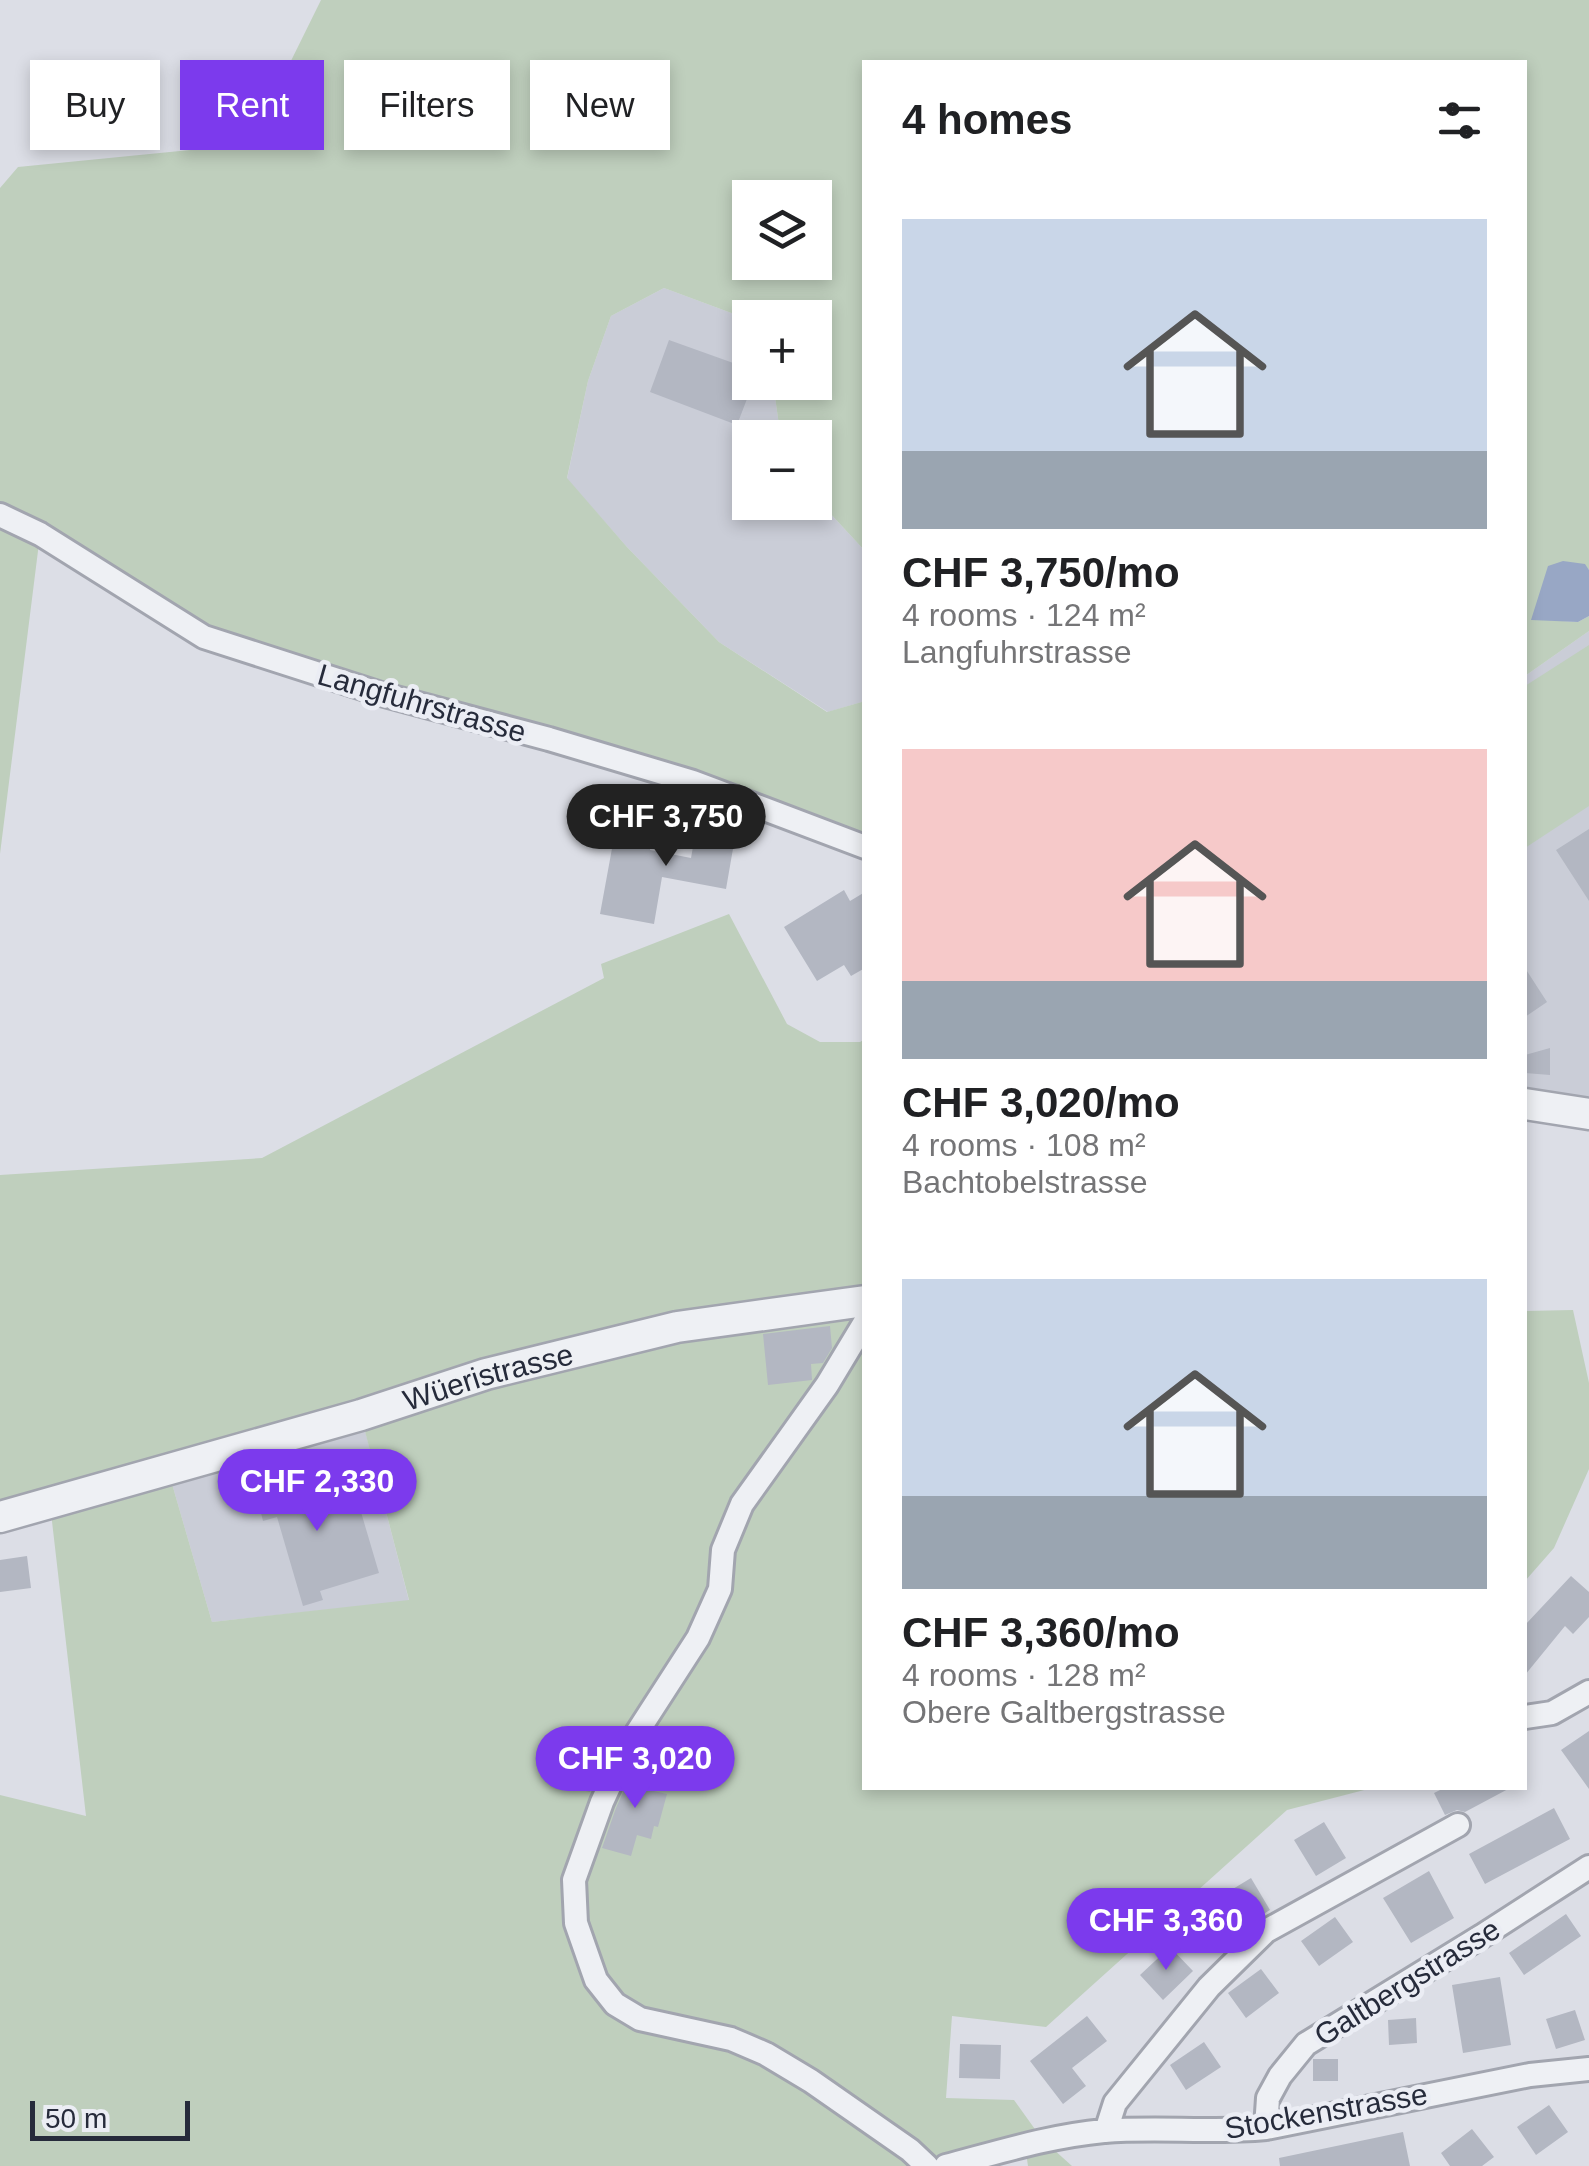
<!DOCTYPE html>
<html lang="en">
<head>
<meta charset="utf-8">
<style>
	body { margin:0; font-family:Helvetica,sans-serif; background:#f2f2f2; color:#202124; height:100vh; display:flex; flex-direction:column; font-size:38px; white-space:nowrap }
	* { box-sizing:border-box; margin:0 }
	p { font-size:32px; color:#757577 }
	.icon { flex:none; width:55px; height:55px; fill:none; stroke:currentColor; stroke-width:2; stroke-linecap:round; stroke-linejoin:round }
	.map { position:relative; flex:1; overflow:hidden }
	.panel { position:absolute; left:862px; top:60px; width:665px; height:1730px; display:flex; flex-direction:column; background:#fff; border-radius:0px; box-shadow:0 5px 15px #0003 }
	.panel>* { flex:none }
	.banner { position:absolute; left:30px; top:60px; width:682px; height:90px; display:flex; gap:20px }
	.controls { position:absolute; left:732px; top:180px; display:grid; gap:20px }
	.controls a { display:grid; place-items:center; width:100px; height:100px; border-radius:0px; background:#fff; box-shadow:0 5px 15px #0003; font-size:50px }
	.scale { position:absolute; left:30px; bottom:25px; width:160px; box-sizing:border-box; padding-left:10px; border:5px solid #262b3b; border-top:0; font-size:28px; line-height:35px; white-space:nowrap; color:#262b3b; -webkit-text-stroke:8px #ebedf4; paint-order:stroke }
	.price { position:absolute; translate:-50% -85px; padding:0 22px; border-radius:35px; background:#7c3aed; color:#fff; font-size:32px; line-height:65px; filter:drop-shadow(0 2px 5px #0008) }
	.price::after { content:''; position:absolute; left:50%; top:60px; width:30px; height:22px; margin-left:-15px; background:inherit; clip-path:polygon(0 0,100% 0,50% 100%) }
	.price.selected { background:#222; color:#fff }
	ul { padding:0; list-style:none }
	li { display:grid; align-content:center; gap:20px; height:530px; padding:0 40px }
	li span { display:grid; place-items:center; height:310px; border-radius:0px; color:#555 }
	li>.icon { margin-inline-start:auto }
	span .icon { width:180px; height:180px; fill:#fffc; stroke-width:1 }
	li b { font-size:42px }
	h2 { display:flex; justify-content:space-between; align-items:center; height:120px; padding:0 40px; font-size:42px }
	.tag { padding:0 35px; border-radius:0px; background:#fff; box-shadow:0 5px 15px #0003; font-size:35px; line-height:90px }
	.tag.selected { background:#7c3aed; color:#fff }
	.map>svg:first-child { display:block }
	.built { fill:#cacdd7 }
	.green { fill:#bfcfbd; fill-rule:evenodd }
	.water { fill:#98a7c5 }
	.building { fill:#b3b7c2 }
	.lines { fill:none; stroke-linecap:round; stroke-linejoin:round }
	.minor-casing { stroke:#a2a5af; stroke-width:28 }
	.tertiary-casing { stroke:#a2a5af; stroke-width:35 }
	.minor { stroke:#eef0f4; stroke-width:22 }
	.tertiary { stroke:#eef0f4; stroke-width:30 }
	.labels { text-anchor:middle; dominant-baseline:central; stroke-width:9; stroke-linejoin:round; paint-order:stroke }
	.street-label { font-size:30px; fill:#262b3b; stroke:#ebedf4 }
</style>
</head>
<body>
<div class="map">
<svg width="1589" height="2166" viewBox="0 0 1589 2166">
	<rect width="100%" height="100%" fill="#dcdee6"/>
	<path class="built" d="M 664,288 L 734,314 L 750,337 L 750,382 L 773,383 L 779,425 L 785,437 L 750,438 L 750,502 L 815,502 L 815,497 L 865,551 L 865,701 L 828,712 L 719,642 L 627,547 L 567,479 L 588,381 L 611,316 Z
		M 1589,631 L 1589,1114 L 1525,1104 L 1525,676 Z
		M 361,1415 L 409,1601 L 212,1622 L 168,1470 Z"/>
	<path class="green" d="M 321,0 L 1589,0 L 1589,570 L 1584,564 L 1532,619 L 1578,622 L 1589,616 L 1589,631 L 1525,676 L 1525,62 L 865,62 L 865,551 L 815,497 L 815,438 L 785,437 L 779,425 L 773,383 L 815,382 L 815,318 L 750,318 L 750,337 L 734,314 L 664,288 L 611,316 L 588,381 L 567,478 L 627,547 L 719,642 L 827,712 L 865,701 L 865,847 L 204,637 L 40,535 L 0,854 L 0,188 L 18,167 L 190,150 L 242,129 L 285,73 ZM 750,198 L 815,198 L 815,262 L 750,262 Z
		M 1589,645 L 1589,806 L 1525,848 L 1525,686 Z
		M 729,914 L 787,1024 L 820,1042 L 860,1042 L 865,1039 L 865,1788 L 1372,1788 L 1287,1810 L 1046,2027 L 952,2016 L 946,2098 L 1014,2100 L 1042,2139 L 1072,2166 L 1028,2166 L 1025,2146 L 946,2166 L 0,2166 L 0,1795 L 86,1816 L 50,1504 L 0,1517 L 0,1175 L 262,1158 L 604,978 L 601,964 ZM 361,1416 L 409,1600 L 212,1622 L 168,1470 Z
		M 1573,1310 L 1589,1383 L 1589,1469 L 1554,1548 L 1525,1581 L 1525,1311 Z"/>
	<path class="water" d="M 90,90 L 104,97 L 107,119 L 83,131 L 53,127 L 51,108 L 71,94 Z
		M 1563,561 L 1585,564 L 1589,570 L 1589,616 L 1578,622 L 1531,620 L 1548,566 Z"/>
	<path class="building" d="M 669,340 L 750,369 L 750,391 L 737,425 L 650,392 Z
		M 699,813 L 738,820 L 726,889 L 662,877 L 654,924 L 600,914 L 613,843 L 627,846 L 629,835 L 652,839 L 650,850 L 691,858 Z
		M 1589,829 L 1589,901 L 1556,850 Z
		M 844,890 L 850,901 L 865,892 L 865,968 L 851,976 L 844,965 L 817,981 L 784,927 Z
		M 1525,968 L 1547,1002 L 1525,1017 Z
		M 1550,1048 L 1550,1075 L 1525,1073 L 1525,1055 Z
		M 830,1326 L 832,1348 L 823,1363 L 811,1364 L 812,1380 L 768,1385 L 763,1334 Z
		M 289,1473 L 297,1502 L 353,1485 L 379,1573 L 320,1591 L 323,1600 L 303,1606 L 277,1517 L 263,1521 L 258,1501 L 240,1506 L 235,1490 Z
		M 27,1556 L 31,1588 L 0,1592 L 0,1560 Z
		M 1571,1576 L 1589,1592 L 1589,1617 L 1573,1634 L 1565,1626 L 1525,1675 L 1525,1625 Z
		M 1589,1731 L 1589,1789 L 1561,1750 Z
		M 585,1736 L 611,1742 L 590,1792 L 573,1788 Z
		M 637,1761 L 656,1766 L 649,1790 L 667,1794 L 658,1827 L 654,1826 L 651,1839 L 637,1835 L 631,1856 L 602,1848 L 616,1808 Z
		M 1444,1788 L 1510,1788 L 1465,1812 L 1457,1810 L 1445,1815 L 1434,1793 Z
		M 1554,1808 L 1570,1839 L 1485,1884 L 1469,1854 Z
		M 1324,1822 L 1346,1858 L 1316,1876 L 1294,1840 Z
		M 1429,1871 L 1454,1918 L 1411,1943 L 1383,1898 Z
		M 1251,1878 L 1270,1910 L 1232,1933 L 1213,1901 Z
		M 1566,1914 L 1581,1936 L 1524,1975 L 1509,1953 Z
		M 1335,1917 L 1353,1942 L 1319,1966 L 1301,1941 Z
		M 1170,1947 L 1193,1971 L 1163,2000 L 1140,1975 Z
		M 1261,1969 L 1279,1993 L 1246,2018 L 1228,1993 Z
		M 1500,1977 L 1511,2045 L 1463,2053 L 1452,1985 Z
		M 1575,2010 L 1585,2040 L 1556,2049 L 1546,2019 Z
		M 1087,2016 L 1107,2041 L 1072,2068 L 1086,2086 L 1063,2104 L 1030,2061 Z
		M 1416,2018 L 1417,2043 L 1389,2045 L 1388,2020 Z
		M 1204,2042 L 1221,2067 L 1186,2090 L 1170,2065 Z
		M 960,2044 L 1001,2045 L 1000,2079 L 959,2078 Z
		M 1313,2059 L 1338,2059 L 1338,2081 L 1313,2081 Z
		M 1549,2105 L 1568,2132 L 1536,2155 L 1517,2127 Z
		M 1472,2129 L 1494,2157 L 1482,2166 L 1450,2166 L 1441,2153 Z
		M 1403,2132 L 1410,2166 L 1280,2166 L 1279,2158 Z"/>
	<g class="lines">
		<g class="minor-casing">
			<path id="minor" d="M 0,515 L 40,534 L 204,637 L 381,694 L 549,739 L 693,782 L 865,847
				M 865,1322 L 827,1385 L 742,1504 L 723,1550 L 720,1589 L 698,1638 L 627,1748 L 602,1802 L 574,1880 L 576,1923 L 596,1980 L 615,2004 L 640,2019 L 731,2039 L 766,2054 L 811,2081 L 910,2150 L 927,2166
				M 1525,1717 L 1552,1713 L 1589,1692
				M 1266,2128 L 1268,2098 L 1280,2076 L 1306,2044 L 1482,1936 L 1589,1867
				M 1106,2131 L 1115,2103 L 1209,1987 L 1266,1931 L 1458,1825
				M 946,2166 C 999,2152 1050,2136 1104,2131 C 1158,2127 1212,2133 1266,2128 L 1530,2075 L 1589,2069"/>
		</g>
		<g class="tertiary-casing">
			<g id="tertiary">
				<path d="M 1525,1104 L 1589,1114"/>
				<path id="s1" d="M 0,1517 L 361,1415 L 486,1374 L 677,1327 L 865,1301"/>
			</g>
		</g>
		<use href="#minor" class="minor"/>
		<use href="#tertiary" class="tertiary"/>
	</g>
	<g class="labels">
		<g class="street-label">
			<text transform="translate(422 703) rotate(16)">Langfuhrstrasse</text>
			<text stroke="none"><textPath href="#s1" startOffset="508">Wüeristrasse</textPath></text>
			<text transform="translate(1407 1982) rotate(-32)">Galtbergstrasse</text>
			<text transform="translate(1326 2111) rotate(-10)">Stockenstrasse</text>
		</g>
	</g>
</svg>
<div class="controls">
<a><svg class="icon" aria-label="layers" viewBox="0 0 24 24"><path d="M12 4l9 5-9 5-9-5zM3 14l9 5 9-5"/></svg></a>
<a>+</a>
<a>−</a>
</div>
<div class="scale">50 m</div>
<b class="price selected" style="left:666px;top:869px">CHF 3,750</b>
<b class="price" style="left:317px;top:1534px">CHF 2,330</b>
<b class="price" style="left:635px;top:1811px">CHF 3,020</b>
<b class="price" style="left:1166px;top:1973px">CHF 3,360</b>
<div class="banner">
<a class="tag">Buy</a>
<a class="tag selected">Rent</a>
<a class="tag">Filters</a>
<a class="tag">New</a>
</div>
<section class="panel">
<h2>4 homes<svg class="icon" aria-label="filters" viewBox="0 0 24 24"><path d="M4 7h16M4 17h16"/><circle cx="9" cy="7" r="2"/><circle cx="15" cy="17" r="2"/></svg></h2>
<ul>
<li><span style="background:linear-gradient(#c9d6e8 75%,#9aa5b1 0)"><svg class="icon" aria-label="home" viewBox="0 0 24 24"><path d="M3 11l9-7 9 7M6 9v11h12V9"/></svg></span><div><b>CHF 3,750/mo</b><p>4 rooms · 124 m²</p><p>Langfuhrstrasse</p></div></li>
<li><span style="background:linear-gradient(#f6c9c9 75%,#9aa5b1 0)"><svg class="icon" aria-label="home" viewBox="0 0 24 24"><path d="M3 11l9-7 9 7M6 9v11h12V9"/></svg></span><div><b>CHF 3,020/mo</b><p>4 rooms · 108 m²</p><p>Bachtobelstrasse</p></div></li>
<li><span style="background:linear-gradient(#c9d6e8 70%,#9aa5b1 0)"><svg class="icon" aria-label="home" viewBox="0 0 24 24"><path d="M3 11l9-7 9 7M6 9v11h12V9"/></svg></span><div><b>CHF 3,360/mo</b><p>4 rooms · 128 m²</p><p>Obere Galtbergstrasse</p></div></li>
</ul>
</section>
</div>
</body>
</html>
